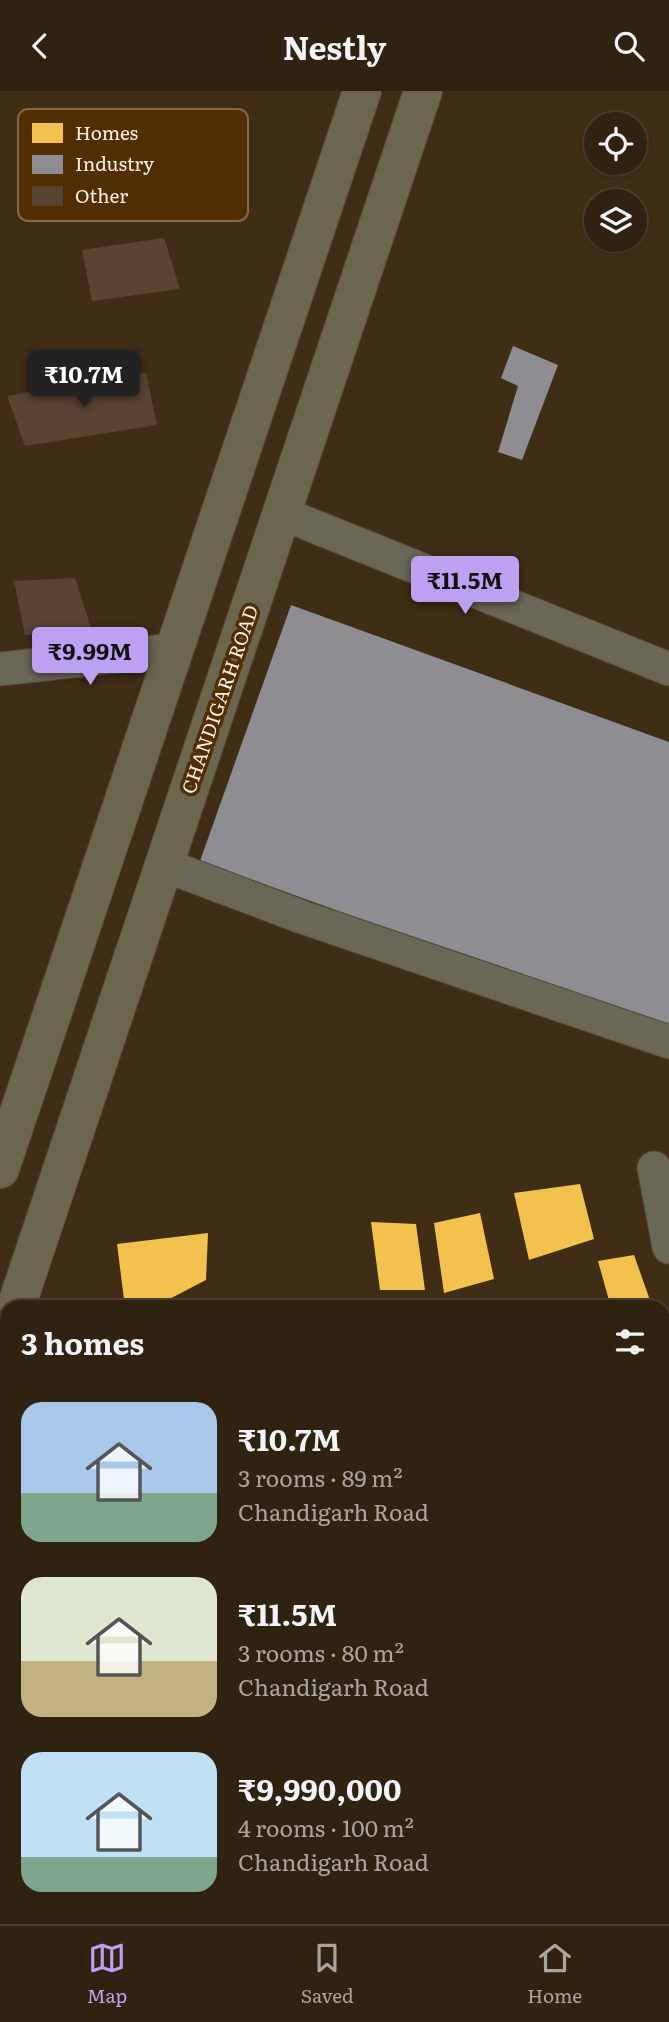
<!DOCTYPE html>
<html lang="en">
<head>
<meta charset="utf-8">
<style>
	body { margin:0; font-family:Literata,serif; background:#3c2f1e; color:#f1f3f6; height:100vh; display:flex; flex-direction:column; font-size:26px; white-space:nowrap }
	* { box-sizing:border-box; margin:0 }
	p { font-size:23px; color:#a8a49f }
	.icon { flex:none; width:38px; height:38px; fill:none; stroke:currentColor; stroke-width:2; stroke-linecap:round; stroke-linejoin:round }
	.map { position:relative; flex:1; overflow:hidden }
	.details { position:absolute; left:0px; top:1209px; width:670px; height:625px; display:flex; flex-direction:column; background:#302210; border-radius:21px 21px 0 0; box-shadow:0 2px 5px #0004,0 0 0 2px #4b3f30 }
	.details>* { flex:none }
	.controls { position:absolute; left:584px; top:21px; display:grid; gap:14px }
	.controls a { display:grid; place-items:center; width:63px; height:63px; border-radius:50%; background:#302210; box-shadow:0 2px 5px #0004,0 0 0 2px #4b3f30; font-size:35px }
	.price { position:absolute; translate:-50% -60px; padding:0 16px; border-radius:7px; background:#bca0f2; color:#111; font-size:23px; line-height:46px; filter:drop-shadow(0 2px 4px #0008) }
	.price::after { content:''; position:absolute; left:50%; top:42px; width:21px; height:16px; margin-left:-10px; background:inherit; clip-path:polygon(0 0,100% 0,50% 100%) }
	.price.on { background:#222; color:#fff }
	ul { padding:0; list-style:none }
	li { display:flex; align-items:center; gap:21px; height:175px; padding:0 21px }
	li span { display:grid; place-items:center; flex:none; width:196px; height:140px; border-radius:21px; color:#555 }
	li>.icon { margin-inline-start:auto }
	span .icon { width:84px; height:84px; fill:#fffc; stroke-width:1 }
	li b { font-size:30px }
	h2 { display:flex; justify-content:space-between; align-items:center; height:84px; padding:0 21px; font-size:30px }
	header { display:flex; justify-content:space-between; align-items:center; height:91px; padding:0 21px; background:#302210; font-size:32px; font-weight:700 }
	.dock { display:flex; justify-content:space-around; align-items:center; height:98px; border-top:2px solid #4b3f30; background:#302210; font-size:19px; color:#a8a49f }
	.dock a { display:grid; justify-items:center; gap:4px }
	.dock .on { color:#bca0f2 }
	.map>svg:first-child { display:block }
	.homes { fill:#f2c14e }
	.industry { fill:#8d8d92 }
	.building { fill:#594434 }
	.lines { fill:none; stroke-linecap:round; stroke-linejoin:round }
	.minor-casing { stroke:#574737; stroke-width:35 }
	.major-casing { stroke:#574737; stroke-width:40 }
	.minor { stroke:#696856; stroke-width:33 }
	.major { stroke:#6b664d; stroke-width:38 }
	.labels { text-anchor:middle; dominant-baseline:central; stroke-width:7; stroke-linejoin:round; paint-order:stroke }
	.street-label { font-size:19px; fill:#fbf0e6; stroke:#512e04 }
	.key { fill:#512e04; stroke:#846848; stroke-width:2 }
	.key-label { font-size:19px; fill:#fbf0e6 }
</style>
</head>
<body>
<header><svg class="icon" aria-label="back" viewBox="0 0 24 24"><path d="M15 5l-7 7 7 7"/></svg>Nestly<svg class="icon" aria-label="search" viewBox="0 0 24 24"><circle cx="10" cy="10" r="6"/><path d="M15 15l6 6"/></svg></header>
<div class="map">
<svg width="669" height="1833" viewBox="0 0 669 1833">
	<rect width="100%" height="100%" fill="#402d16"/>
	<path class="homes" d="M 580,1093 L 594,1148 L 529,1169 L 514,1102 Z
		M 480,1122 L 494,1188 L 444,1202 L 434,1132 Z
		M 371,1131 L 416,1133 L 425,1199 L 380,1199 Z
		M 208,1142 L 206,1189 L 154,1216 L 125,1216 L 117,1153 Z
		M 634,1164 L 651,1212 L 610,1213 L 598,1170 Z
		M 7,1690 L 7,1724 L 0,1725 L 0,1691 Z
		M 7,1779 L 7,1827 L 77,1827 L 78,1833 L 0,1833 L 0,1780 Z
		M 100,1827 L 147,1827 L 148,1833 L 101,1833 Z"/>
	<path class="industry" d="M 513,255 L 558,274 L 522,369 L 498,361 L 518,295 L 501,287 Z
		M 291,514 L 669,651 L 669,940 L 200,770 Z"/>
	<path class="building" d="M 164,147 L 180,198 L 92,210 L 82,159 Z
		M 146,282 L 157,334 L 25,355 L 7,305 Z
		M 75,487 L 91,537 L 25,544 L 14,490 Z"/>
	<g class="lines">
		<g class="minor-casing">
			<path id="minor" d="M 281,422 L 669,578
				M 0,578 L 173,559
				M 164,774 L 302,826 L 669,951
				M 654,1077 L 669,1156
				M 663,1306 L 669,1305
				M 0,1399 L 7,1398
				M 663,1720 L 669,1719
				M 0,1751 L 7,1750
				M 502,1833 L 504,1827"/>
		</g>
		<g class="major-casing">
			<path id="major" d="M 0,1078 L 362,0
				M 16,1216 L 423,0
				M 0,1263 L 7,1242"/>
		</g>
		<use href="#minor" class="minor"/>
		<use href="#major" class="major"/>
	</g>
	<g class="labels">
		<g class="street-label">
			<text transform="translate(219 608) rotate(-71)">CHANDIGARH ROAD</text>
		</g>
	</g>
	<rect x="18" y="18" width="230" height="112" rx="10" class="key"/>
	<rect x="32" y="32" width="31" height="20" fill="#f2c14e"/>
	<rect x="32" y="64" width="31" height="19" fill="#8d8d92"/>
	<rect x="32" y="95" width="31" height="20" fill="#594434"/>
	<g class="key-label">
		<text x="75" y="49">Homes</text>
		<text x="75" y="80">Industry</text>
		<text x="75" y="112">Other</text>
	</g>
</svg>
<div class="controls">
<a><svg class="icon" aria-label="locate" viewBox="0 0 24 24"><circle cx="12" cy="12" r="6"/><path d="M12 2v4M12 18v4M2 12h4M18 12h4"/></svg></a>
<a><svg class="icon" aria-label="layers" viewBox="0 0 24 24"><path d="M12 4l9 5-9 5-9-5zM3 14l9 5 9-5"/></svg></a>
</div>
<b class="price on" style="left:84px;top:319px">₹10.7M</b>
<b class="price" style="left:465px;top:525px">₹11.5M</b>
<b class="price" style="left:90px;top:596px">₹9.99M</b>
<section class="details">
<h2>3 homes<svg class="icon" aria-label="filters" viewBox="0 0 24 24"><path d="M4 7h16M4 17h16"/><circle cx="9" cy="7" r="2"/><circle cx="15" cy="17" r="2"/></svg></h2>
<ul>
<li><span style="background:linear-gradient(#a9c7e8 65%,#7fa58c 0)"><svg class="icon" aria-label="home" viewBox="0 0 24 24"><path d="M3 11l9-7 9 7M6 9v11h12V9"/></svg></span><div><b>₹10.7M</b><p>3 rooms · 89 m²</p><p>Chandigarh Road</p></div></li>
<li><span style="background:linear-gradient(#dfe7d0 60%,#c2b280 0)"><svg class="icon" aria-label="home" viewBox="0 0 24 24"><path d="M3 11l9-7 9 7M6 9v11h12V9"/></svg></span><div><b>₹11.5M</b><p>3 rooms · 80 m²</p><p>Chandigarh Road</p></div></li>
<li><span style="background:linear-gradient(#bfe0f5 75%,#7fa58c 0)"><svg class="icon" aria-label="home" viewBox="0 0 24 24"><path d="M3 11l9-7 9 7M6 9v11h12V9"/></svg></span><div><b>₹9,990,000</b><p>4 rooms · 100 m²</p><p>Chandigarh Road</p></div></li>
</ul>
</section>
</div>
<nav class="dock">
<a class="on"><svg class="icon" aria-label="map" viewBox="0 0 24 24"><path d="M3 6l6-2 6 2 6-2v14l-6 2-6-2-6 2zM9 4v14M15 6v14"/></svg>Map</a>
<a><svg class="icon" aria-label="saved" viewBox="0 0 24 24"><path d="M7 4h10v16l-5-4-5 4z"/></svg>Saved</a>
<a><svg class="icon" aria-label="home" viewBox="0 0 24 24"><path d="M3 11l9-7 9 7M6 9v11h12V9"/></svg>Home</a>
</nav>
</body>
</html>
